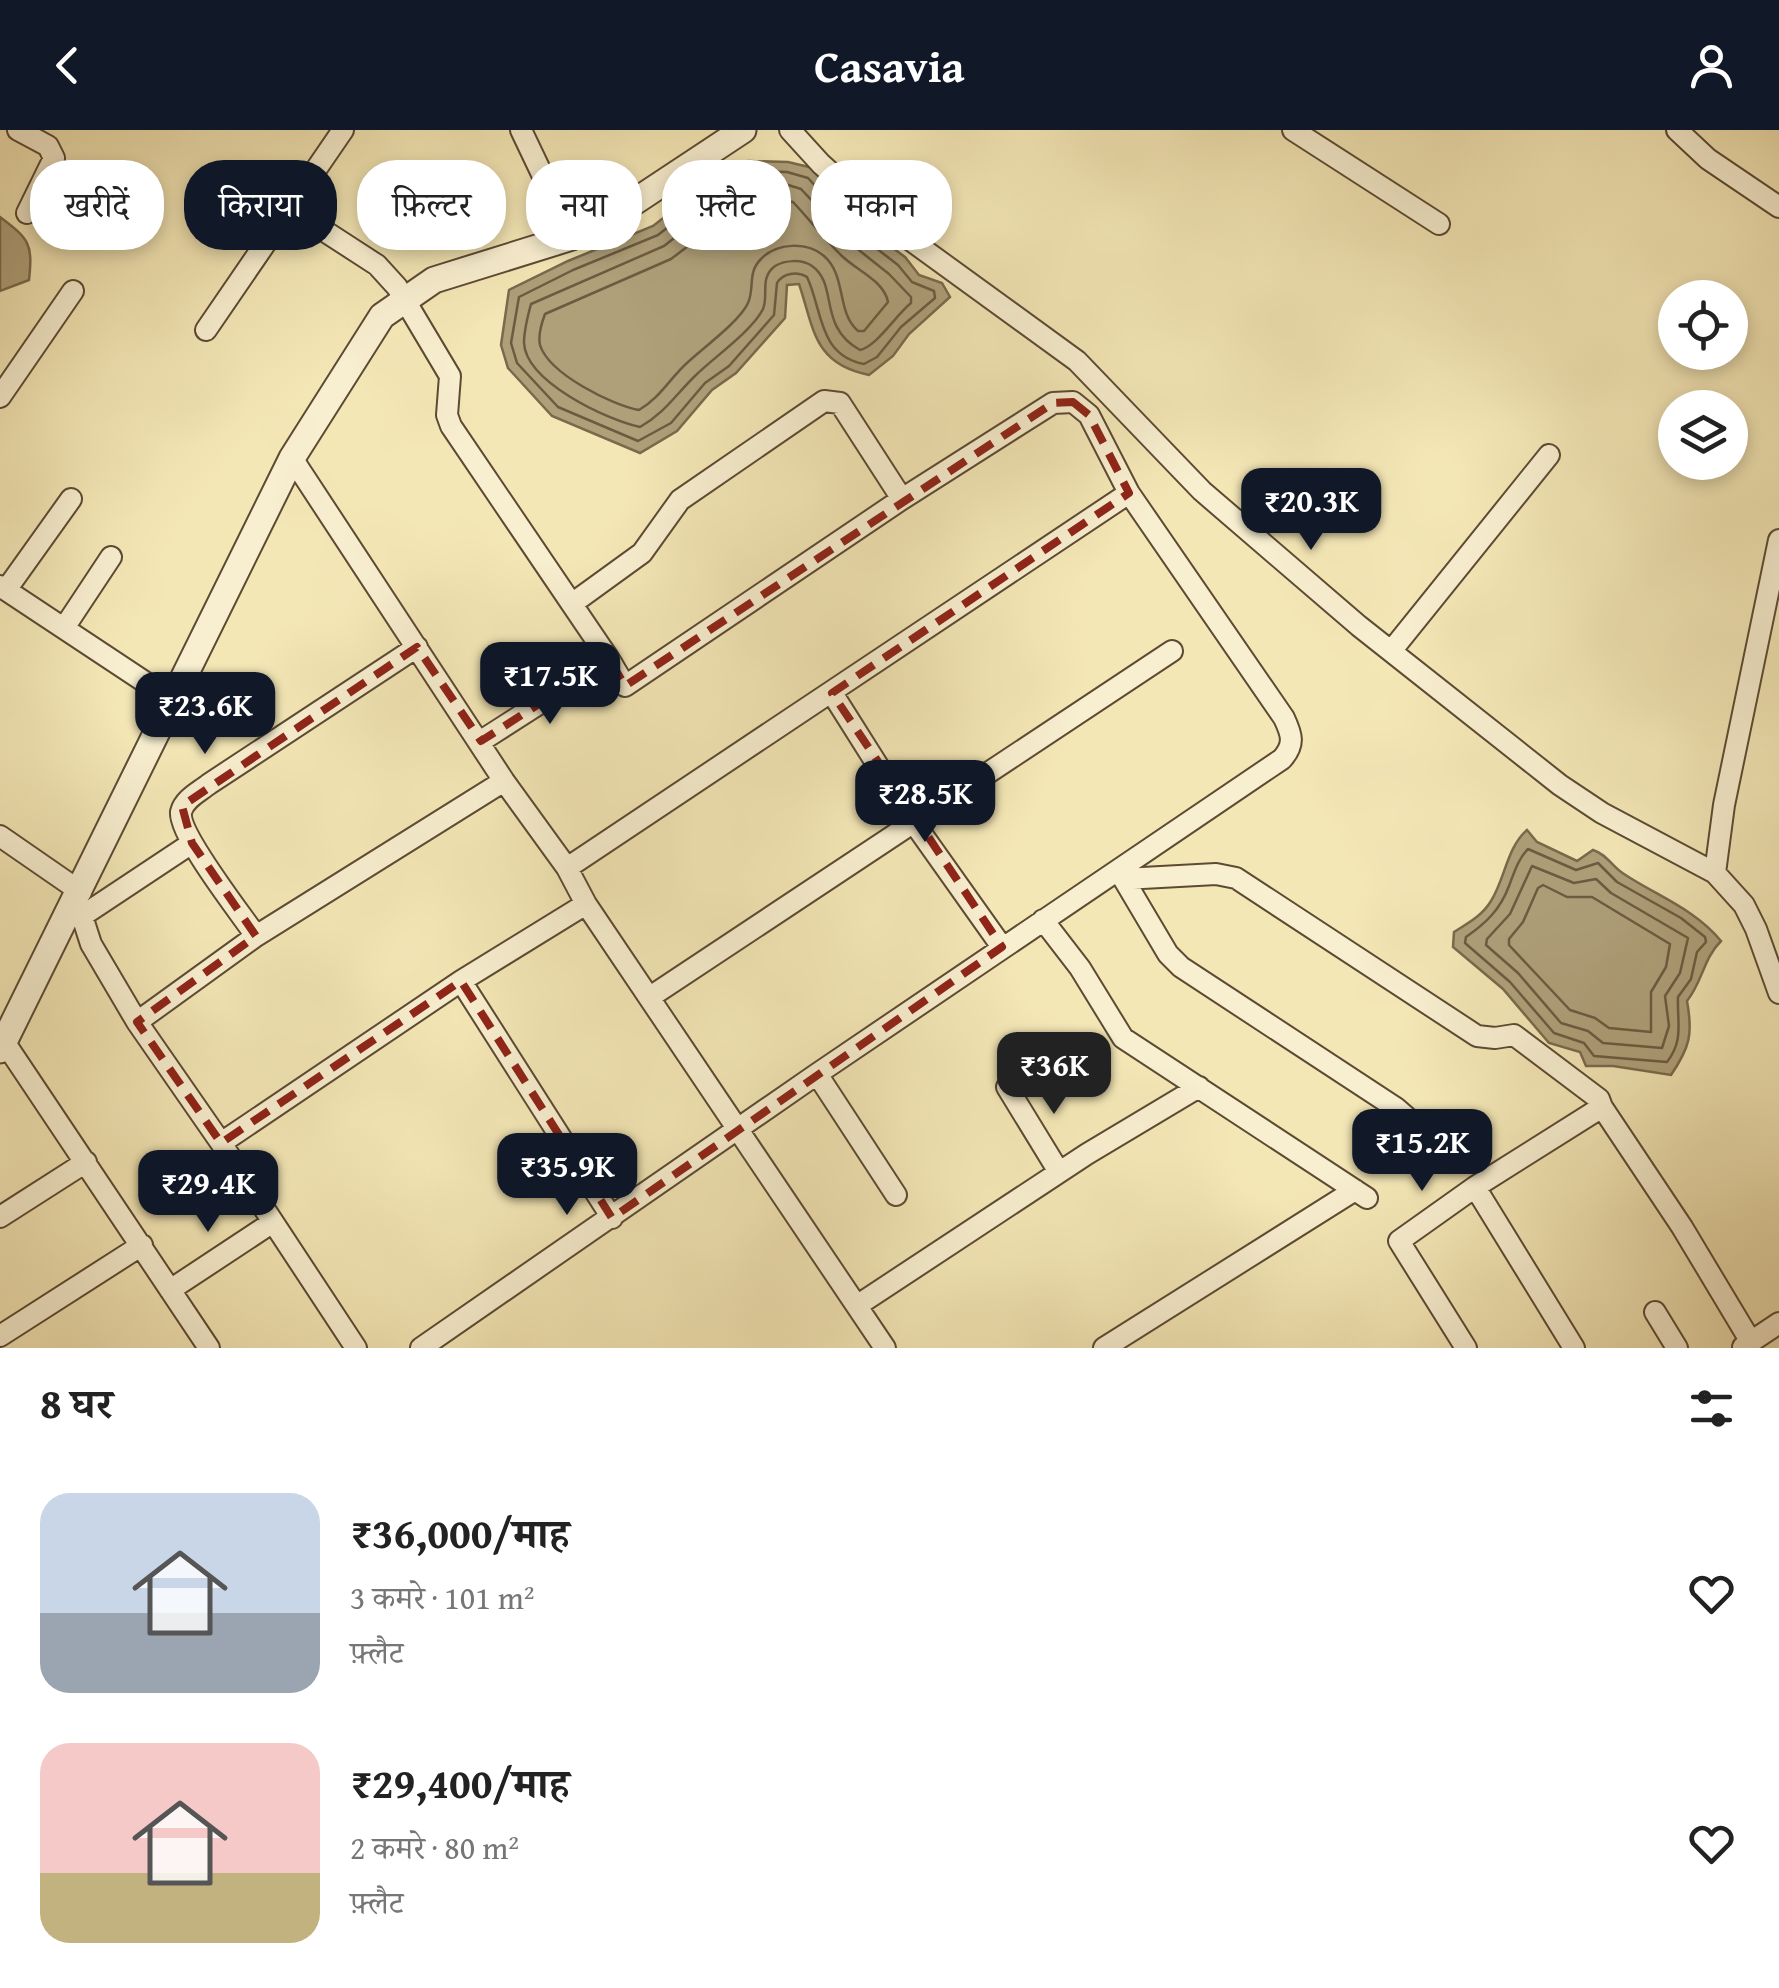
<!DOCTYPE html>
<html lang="hi">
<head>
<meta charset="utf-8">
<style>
	body { margin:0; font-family:"Gentium Book Plus","Noto Serif Devanagari",serif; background:#f6f6f6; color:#222; height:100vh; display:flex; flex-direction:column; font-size:38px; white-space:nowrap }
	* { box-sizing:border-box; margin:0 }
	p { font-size:32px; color:#767676 }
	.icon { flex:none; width:55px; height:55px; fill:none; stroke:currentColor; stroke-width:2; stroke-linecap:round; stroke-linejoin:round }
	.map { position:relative; height:1218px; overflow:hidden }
	.side { display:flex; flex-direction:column; background:#fff; flex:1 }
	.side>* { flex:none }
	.top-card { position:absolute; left:30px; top:30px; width:1000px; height:90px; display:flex; gap:20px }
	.fabs { position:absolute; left:1658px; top:150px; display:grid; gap:20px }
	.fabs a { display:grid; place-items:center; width:90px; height:90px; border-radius:50%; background:#fff; box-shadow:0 5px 15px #0003; font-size:50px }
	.price { position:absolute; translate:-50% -85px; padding:0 22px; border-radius:20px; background:#111827; color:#fff; font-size:32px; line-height:65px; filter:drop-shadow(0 2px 5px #0008) }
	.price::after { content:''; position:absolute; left:50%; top:60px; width:30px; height:22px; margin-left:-15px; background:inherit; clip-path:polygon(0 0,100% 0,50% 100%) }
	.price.selected { background:#222; color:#fff }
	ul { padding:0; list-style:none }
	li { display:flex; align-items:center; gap:30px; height:250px; padding:0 40px }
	li span { display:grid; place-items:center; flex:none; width:280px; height:200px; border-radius:30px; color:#555 }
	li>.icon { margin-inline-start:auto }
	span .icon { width:120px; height:120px; fill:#fffc; stroke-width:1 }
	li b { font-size:42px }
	h2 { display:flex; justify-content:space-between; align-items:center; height:120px; padding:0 40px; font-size:42px }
	.chip { padding:0 35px; border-radius:40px; background:#fff; box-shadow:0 5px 15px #0003; font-size:35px; line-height:90px }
	.chip.selected { background:#111827; color:#fff }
	header { display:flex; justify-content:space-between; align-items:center; height:130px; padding:0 40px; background:#111827; color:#fff; font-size:45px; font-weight:600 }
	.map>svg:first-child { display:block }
	.water { fill:#afa07a; stroke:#7a694c; stroke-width:2.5 }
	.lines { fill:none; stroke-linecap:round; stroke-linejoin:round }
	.shore { stroke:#6c5b40; stroke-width:2.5 }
	.minor-casing { stroke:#5c4a33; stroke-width:24 }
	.tertiary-casing { stroke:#5c4a33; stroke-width:29 }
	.minor { stroke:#f8efd0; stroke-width:20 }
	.tertiary { stroke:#f8efd0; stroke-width:25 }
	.marked { fill:none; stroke:#8f2418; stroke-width:8; stroke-dasharray:20 12; stroke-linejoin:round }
</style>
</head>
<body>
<header><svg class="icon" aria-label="back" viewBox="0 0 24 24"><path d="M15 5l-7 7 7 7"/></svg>Casavia<svg class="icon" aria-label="person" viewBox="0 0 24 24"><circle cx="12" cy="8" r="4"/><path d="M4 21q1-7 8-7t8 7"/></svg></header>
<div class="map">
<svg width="1779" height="1218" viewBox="0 0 1779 1218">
	<rect width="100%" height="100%" fill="#f4e7b6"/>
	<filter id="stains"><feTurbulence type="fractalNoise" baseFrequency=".002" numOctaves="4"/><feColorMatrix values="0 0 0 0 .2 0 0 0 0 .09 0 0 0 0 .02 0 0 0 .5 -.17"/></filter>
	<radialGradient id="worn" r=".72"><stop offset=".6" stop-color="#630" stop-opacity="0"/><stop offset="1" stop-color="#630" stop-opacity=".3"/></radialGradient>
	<path class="water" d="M 748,31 L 788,32 L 813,38 L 870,101 L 905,127 L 919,145 L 942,153 L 950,167 L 909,204 L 893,226 L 869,245 C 813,234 814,198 799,154 L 787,155 L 785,188 L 736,243 L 712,260 L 677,301 L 640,323 L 552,286 L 508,238 L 501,215 L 509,160 L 568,131 L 653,96 L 685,71 L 725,55 Z
		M 0,87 C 29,109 33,113 29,150 L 0,161 Z
		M 1527,700 L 1537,712 L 1577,731 L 1593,720 C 1608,725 1612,737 1624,744 C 1657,766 1695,779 1721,811 C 1703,829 1703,851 1687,871 C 1693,904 1690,917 1671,945 L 1613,936 L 1586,936 L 1580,922 L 1549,913 L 1503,859 L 1453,817 L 1454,802 C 1468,793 1482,786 1491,771 C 1505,749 1507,717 1527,700 Z"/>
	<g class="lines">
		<path class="shore" d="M 754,41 L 787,42 L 808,48 L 863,108 L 898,135 L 912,152 L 934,161 L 935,168 L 901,197 L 877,227 L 864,234 C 818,225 823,181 807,147 C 797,141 783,143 777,153 L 774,185 L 729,236 L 705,253 L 671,293 L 638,311 L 558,277 L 517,233 L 511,213 L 519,167 L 573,140 L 658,105 L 690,80 L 730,63 Z
			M 759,54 L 785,54 L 801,59 L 855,117 L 889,144 L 911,167 L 911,173 C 895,186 877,216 860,220 C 817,196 839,155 812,136 C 802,129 785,130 775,136 C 759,148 769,165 763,179 C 753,200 712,229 696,245 C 676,264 665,283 640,297 C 607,290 526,252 524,213 C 524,201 528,185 531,174 L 664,116 L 696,91 L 736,74 Z
			M 765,69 L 793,72 C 810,90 825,110 843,127 C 858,141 884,151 888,172 L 864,201 L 858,201 C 836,182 847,146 824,126 C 807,111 776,113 761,129 C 747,143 755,157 748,173 C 740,191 703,218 688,232 C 670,248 660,268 639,280 C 612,275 549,244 540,215 C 538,206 542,192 545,184 L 671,129 L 704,104 L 744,87 Z
			M 1528,719 L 1576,740 L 1598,733 L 1617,752 L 1681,788 L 1705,807 L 1706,812 L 1697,822 L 1691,849 L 1678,867 C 1677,893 1684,910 1667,932 L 1594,926 L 1584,913 L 1554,903 L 1510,852 L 1465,813 L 1466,807 C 1486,793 1500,780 1509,756 C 1514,743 1518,729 1528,719 Z
			M 1532,736 L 1574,753 L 1596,749 L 1611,763 L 1688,808 L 1680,843 L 1665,866 L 1669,896 L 1662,918 L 1603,913 L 1588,901 L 1561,893 L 1518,843 L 1486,815 L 1487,809 L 1510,784 Z
			M 1543,755 L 1567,767 L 1592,767 L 1670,814 L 1666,837 L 1651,862 L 1651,902 L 1609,898 L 1595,888 L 1570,880 L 1509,815 L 1509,809 L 1523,792 L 1538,758 Z"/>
		<g class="minor-casing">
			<path id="minor" d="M 18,0 L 48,16 L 54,28 L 27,83
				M 521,0 L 572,107
				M 790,0 L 821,34 L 887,93 L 1077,231 L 1202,361 L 1359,496 L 1560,655 L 1602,683 L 1715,743 L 1744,775 L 1756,799 L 1779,863
				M 1293,0 L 1439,94
				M 1677,0 L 1708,29 L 1779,77
				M 289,78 L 377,135 L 397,157 L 450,246 L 447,285 L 451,296 L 609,529
				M 206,200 L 343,0
				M 0,267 L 73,161
				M 292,328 L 504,651 L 567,738 L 586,774 L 885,1218
				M 0,456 L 172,570
				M 6,460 L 71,369
				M 573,473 L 642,423 L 680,370 L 824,271 L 840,273 L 902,369
				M 64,498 L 111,427
				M 1392,520 L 1549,325
				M 832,563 L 914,693 L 1002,817
				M 0,706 L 81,762
				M 567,738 L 1129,363
				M 1120,743 L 1168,824 L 1181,837 L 1396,978 L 1428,1006
				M 1715,743 L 1724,675 L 1779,410
				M 1124,749 L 1216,744 L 1236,748 L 1477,906 L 1495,908 L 1514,905 L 1599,969 L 1602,977
				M 71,781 L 82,786 L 91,814 L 137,892
				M 82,786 L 192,713
				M 1043,790 L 1080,838 L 1123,908 L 1367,1068
				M 256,806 C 241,784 178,704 181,682 C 184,669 199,662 209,654 L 417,517
				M 461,851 L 612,1088
				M 650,867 L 1172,521
				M 5,913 L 209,1218
				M 817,944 L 896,1065
				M 1007,957 L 1059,1042
				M 221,1013 L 137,892 L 256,806 L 504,651
				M 0,1087 L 86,1032
				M 170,1160 L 273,1092
				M 858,1175 L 1087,1024 L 1199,957
				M 1655,1182 L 1677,1218
				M 0,1206 L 142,1115
				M 1743,1217 L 1779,1193
				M 356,1218 L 221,1013 L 461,851 L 586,774
				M 421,1218 L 817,944 L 1282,629 C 1295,614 1292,605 1284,588 L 1129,363 L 1089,285 L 1073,272 L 1053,273 L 902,369 L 625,556 L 609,529 L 481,611
				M 1104,1218 L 1355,1060
				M 1466,1218 L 1399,1111 L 1475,1057
				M 1574,1218 L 1475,1057 L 1602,977 L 1682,1097 L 1751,1212"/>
		</g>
		<g class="tertiary-casing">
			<path id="tertiary" d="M 0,920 L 292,328 L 382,186 L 434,150 L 572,107 L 616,84 L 743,0"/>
		</g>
		<use href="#minor" class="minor"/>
		<use href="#tertiary" class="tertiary"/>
	</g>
	<path class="marked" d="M 1073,272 L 1089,285 L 1129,363 L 832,563 L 1002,817 L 612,1088 L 461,851 L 221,1013 L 137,892 L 256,806 L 192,713 L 182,676 L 417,517 L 481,611 L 609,529 L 625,556 L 1053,273 Z"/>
	<rect width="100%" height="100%" filter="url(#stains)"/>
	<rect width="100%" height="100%" fill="url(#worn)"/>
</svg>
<div class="fabs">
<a><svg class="icon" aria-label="locate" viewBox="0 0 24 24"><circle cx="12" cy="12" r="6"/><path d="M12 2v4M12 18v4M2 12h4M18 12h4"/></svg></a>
<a><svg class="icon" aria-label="layers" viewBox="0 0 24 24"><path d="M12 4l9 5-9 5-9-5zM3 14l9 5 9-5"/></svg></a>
</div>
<b class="price" style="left:1311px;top:423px">₹20.3K</b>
<b class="price" style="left:550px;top:597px">₹17.5K</b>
<b class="price" style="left:205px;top:627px">₹23.6K</b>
<b class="price" style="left:925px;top:715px">₹28.5K</b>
<b class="price selected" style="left:1054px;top:987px">₹36K</b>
<b class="price" style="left:1422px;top:1064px">₹15.2K</b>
<b class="price" style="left:567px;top:1088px">₹35.9K</b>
<b class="price" style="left:208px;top:1105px">₹29.4K</b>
<div class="top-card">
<a class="chip">खरीदें</a>
<a class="chip selected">किराया</a>
<a class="chip">फ़िल्टर</a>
<a class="chip">नया</a>
<a class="chip">फ़्लैट</a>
<a class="chip">मकान</a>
</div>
</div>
<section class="side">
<h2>8 घर<svg class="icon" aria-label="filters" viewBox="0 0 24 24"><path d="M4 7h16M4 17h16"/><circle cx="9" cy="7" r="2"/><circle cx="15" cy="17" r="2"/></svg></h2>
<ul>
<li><span style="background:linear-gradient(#c9d6e8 60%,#9aa5b1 0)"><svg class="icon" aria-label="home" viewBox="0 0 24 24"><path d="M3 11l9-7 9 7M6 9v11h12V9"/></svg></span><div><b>₹36,000/माह</b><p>3 कमरे · 101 m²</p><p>फ़्लैट</p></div><svg class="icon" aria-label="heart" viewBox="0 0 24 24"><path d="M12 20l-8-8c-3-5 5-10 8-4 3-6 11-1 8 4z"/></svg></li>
<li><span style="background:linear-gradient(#f6c9c9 65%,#c2b280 0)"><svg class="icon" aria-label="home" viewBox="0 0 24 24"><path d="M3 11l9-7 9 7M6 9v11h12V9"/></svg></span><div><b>₹29,400/माह</b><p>2 कमरे · 80 m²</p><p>फ़्लैट</p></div><svg class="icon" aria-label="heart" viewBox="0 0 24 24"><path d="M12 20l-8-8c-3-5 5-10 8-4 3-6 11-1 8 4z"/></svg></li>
</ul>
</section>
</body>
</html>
